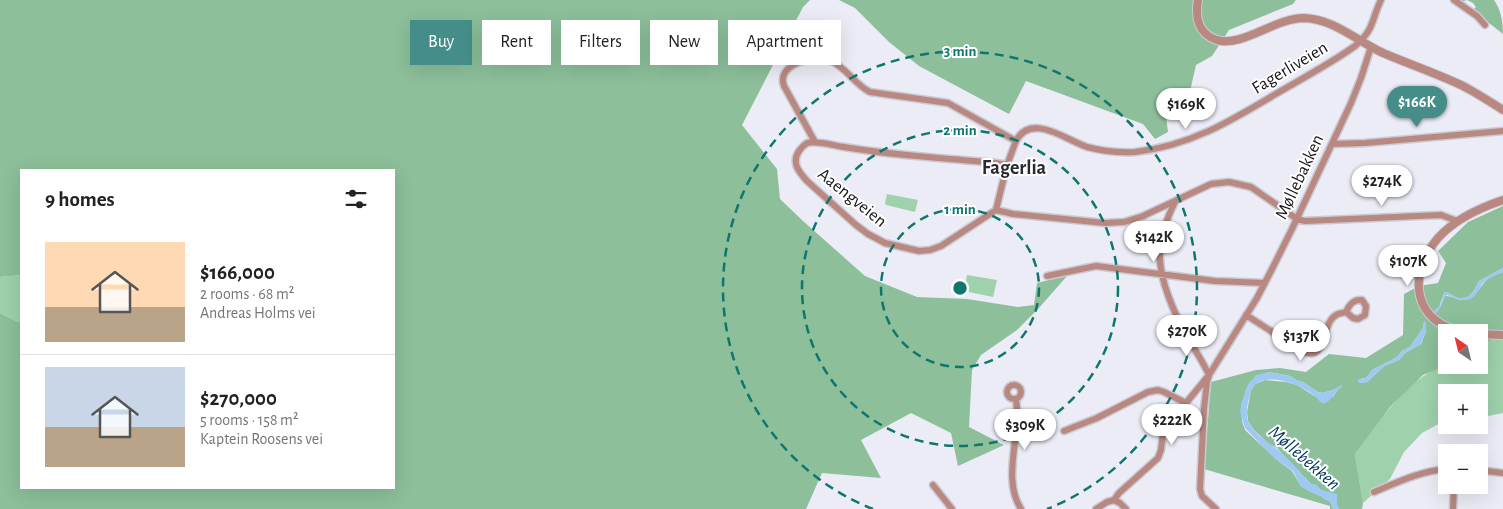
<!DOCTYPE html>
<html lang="en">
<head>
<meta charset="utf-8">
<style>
	body { margin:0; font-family:"Alegreya Sans",sans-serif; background:#f6f6f6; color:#222; height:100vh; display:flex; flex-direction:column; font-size:19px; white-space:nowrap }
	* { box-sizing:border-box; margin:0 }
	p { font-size:16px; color:#767676 }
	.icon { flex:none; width:28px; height:28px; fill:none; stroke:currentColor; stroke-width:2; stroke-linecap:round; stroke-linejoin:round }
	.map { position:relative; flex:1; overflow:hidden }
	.details { position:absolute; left:20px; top:169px; width:375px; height:320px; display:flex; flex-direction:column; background:#fff; border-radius:0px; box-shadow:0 5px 20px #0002 }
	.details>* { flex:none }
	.top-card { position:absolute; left:410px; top:20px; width:475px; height:45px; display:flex; gap:10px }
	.needle { width:32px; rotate:325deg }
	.tools { position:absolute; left:1438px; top:324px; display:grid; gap:10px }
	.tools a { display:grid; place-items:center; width:50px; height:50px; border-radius:0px; background:#fff; box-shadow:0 5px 20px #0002; font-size:25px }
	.price { position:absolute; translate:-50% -42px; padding:0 11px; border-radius:18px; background:#fff; color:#222; font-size:16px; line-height:32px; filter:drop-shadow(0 1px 2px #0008) }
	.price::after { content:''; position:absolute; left:50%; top:30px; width:15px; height:11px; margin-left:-8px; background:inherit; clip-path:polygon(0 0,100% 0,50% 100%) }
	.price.current { background:#458d88; color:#fff }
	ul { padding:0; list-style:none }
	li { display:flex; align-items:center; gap:15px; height:125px; padding:0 25px }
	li+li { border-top:1px solid #e0e0e0 }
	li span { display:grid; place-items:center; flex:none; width:140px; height:100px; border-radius:0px; color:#555 }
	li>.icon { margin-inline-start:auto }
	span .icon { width:60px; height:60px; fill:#fffc; stroke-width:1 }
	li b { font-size:21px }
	h2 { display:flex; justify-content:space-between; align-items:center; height:60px; padding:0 25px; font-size:21px }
	.pill { padding:0 18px; border-radius:0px; background:#fff; box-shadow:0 5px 20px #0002; font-size:18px; line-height:45px }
	.pill.current { background:#458d88; color:#fff }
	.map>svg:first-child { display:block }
	.green { fill:#9ed1ac }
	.forest { fill:#8cbf9a; fill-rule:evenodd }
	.water { fill:#9dc9f2 }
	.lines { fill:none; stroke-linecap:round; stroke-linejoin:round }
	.minor-casing { stroke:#cacad4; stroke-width:9 }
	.tertiary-casing { stroke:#cacad4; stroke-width:10 }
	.minor { stroke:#b98981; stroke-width:6 }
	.tertiary { stroke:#b98981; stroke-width:8 }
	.ring { fill:none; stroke:#0f766e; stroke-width:2.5; stroke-dasharray:9 6 }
	.labels { text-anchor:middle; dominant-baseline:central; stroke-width:4; stroke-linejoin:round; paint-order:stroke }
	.street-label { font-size:18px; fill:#17161a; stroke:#fff }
	.water-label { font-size:19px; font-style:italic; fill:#02375d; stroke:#fff }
	.quarter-label { font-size:20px; font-weight:bold; fill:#2a2a33; stroke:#fff }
	.centre { fill:#0f766e; stroke:#fff; stroke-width:2.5 }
	.ring-label { font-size:15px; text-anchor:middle; font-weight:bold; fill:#0f766e; stroke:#fff; stroke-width:4; stroke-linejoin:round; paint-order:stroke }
</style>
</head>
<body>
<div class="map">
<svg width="1503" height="509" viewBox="0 0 1503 509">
	<rect width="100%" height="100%" fill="#ececf7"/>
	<path class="green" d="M 887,194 L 918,200 L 915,212 L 886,205 L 885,203 Z
		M 21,275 L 21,322 L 18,322 L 0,313 L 0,277 Z
		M 967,275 L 997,280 L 993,297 L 964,291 Z
		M 1497,336 L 1503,336 L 1503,413 L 1488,416 L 1479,414 L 1479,392 L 1446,392 L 1446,420 L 1422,433 L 1404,452 L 1390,479 L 1363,503 L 1355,454 C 1377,425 1410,373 1448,365 C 1457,363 1469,365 1479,365 L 1479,349 Z"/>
	<path class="forest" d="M 0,0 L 810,0 L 803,7 L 742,125 L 777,169 L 780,199 L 803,221 L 865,276 L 917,297 L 967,299 L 1018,307 L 1034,305 L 1037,283 L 1068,275 L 1038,309 L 1017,330 L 981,355 L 972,370 L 969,427 L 1004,445 L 958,466 L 951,433 L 911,413 L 861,440 L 881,478 L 822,473 L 806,509 L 0,509 L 0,313 L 18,322 L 21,322 L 21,488 L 394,488 L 394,170 L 21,170 L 21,275 L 0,277 Z
		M 839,0 L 1296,0 L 1293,4 L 1229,30 L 1212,56 L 1196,65 L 1191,87 L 1191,102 L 1166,116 L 1168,132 L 1155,139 L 1143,124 L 1026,81 L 1009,114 L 919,66 L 889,42 L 855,8 Z
		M 1457,0 L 1494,0 C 1501,10 1503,22 1503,34 L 1489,23 L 1487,23 L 1473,10 L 1476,7 L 1473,3 L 1467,0 L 1460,2 Z
		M 1503,206 L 1503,268 L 1479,281 L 1473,292 L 1468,297 L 1460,299 L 1446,292 L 1444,293 L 1437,313 L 1445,296 C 1452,295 1458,301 1465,300 C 1476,299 1480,285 1488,279 C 1492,275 1498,274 1503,272 L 1503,336 L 1497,336 L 1479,349 L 1479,332 L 1446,332 L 1446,365 L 1448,365 L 1423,375 L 1390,407 L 1355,454 L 1363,503 L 1362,509 L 1339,509 L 1337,505 L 1337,495 L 1321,490 L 1310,483 L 1277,448 L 1269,444 L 1254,430 L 1248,421 L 1247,412 L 1251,390 L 1255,384 L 1265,380 L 1286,382 L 1297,385 L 1316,397 L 1333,397 L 1338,389 L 1342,387 L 1323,393 L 1318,392 L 1303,382 L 1298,381 L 1290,376 L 1268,372 L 1250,382 L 1246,390 L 1241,406 L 1242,421 L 1245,430 L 1276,459 L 1292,471 L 1301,486 L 1309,491 L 1321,496 L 1326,500 L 1330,501 L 1333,509 L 1330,509 L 1330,506 L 1204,469 L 1211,382 L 1256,370 L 1280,368 L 1306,372 L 1329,354 L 1366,358 L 1403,335 L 1404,294 L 1419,286 L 1438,283 L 1446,263 L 1438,251 L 1468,222 ZM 1424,322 L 1426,323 L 1426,331 L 1421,344 L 1405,353 L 1399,360 L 1384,366 L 1367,382 L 1359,383 L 1360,379 L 1366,378 L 1372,370 L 1397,357 L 1402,351 L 1410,347 L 1423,328 Z"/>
	<path class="water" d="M 1503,268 L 1503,272 C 1496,276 1488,277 1482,284 C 1480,287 1479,291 1476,294 C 1468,305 1457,299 1447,295 C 1442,299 1443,307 1436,313 L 1434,311 L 1441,304 L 1444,293 L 1446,292 L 1459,298 L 1468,297 L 1473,292 L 1479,281 Z
		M 1424,321 L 1426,323 L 1426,331 L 1420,345 L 1405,353 L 1399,360 L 1384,366 L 1375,374 L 1368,382 L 1359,383 L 1357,380 L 1366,378 L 1372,370 L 1397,357 L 1402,351 L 1410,347 L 1423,328 Z
		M 1268,372 L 1290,376 L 1298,381 L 1303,382 L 1318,392 L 1322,393 L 1333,390 L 1341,385 L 1342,387 C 1334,391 1334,400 1323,404 C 1318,401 1317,397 1312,394 C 1298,383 1256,368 1250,394 C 1248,402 1245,413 1248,421 C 1254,434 1268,442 1278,450 C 1290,459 1299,472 1310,483 L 1317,485 L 1321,490 L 1337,494 L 1337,505 L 1339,509 L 1333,509 L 1330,501 L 1326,500 L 1321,496 L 1309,491 L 1301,486 L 1293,471 L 1272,456 L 1245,428 L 1240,412 L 1241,406 L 1247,386 L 1256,375 Z"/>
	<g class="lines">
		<g class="minor-casing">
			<path id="minor" d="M 1454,0 L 1477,16 L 1485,25
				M 815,142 L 784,86 C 776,63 816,54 831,61 C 847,68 855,85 870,92 L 948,103 L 1016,141
				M 1332,144 L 1365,143 L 1503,131
				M 1007,165 L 996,163 C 946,158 895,156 844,147 C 835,146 816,140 807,143 C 804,145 801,148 799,151 C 791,163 799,172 807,181 L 856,225 L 868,234 L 885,243 L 919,251 L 930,250 L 941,246 L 996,210 L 1007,165 L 1016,141 C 1031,112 1066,140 1087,147 C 1102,151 1119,153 1135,152 C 1189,146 1229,122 1274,95 C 1301,79 1330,64 1355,46 C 1375,29 1371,20 1381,0
				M 1175,202 C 1167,218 1160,235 1160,254 C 1159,280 1175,315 1188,338 C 1195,350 1203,362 1209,375 L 1207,382 L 1204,409 L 1200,489 L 1202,496 L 1216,509
				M 996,210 L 1013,214 L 1105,223 L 1124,222 L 1143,216 L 1211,184 L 1229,182 L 1251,187 L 1297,219 L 1305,221 L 1441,215 L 1457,221
				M 1047,276 L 1096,266 L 1215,281 L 1265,283
				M 1246,315 L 1302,351 C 1329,364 1319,322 1338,314 C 1340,313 1343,313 1346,312 C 1349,305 1353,299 1362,300 L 1366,306 L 1365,315 L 1358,319 L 1353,318 L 1346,312
				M1007 392a7 7 0 1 1 14 0a7 7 0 1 1-14 0Z
				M 1016,399 C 1022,434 1001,478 1021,509
				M 1064,431 L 1097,418 L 1148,392 L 1158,390 L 1164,392 L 1186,403
				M 1479,470 L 1503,473
				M 933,485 L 952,509
				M 1374,492 C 1398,482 1421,471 1446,469
				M 1114,500 L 1120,503 L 1126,509
				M 1096,509 L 1107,502 L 1114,500 L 1119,493 L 1158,458 L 1161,450 L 1164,424 L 1186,403 L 1209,375 L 1257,298 L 1272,269 L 1292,229 L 1351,103 L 1361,78 L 1371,47
				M 1453,509 L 1454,485"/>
		</g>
		<g class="tertiary-casing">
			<path id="tertiary" d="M 1198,0 C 1195,17 1198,34 1217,40 C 1241,48 1275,18 1304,18 C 1334,19 1357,41 1383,53 C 1409,64 1435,73 1461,85 C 1475,92 1489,101 1503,110
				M 1466,332 C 1413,325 1406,275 1438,238 C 1455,219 1479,208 1503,200
				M 1479,334 L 1503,335"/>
		</g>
		<use href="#minor" class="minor"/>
		<use href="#tertiary" class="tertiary"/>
	</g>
	<g class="ring">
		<circle cx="960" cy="288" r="79"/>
		<circle cx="960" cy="288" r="158"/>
		<path d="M873 509A237 237 0 1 1 1047 509"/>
	</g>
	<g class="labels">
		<g class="street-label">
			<text transform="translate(1290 68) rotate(-31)">Fagerliveien</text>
			<text transform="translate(1300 177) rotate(-65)">Møllebakken</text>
			<text transform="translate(852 198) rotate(39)">Aaengveien</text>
		</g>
		<g class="water-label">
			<text transform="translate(1304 458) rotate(41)">Møllebekken</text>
		</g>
		<g class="quarter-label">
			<text x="1014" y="168">Fagerlia</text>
		</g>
	</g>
	<circle cx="960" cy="288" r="8" class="centre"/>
	<g class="ring-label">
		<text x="960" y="56">3 min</text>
		<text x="960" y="135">2 min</text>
		<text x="960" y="214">1 min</text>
	</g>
</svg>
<div class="tools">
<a><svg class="needle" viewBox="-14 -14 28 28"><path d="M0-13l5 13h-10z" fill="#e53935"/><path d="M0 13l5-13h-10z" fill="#767676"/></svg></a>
<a>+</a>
<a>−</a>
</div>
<b class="price current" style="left:1417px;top:128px">$166K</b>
<b class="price" style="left:1186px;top:130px">$169K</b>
<b class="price" style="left:1382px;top:207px">$274K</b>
<b class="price" style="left:1154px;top:263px">$142K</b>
<b class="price" style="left:1408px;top:287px">$107K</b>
<b class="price" style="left:1187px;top:357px">$270K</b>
<b class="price" style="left:1301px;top:362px">$137K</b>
<b class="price" style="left:1172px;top:446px">$222K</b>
<b class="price" style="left:1025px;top:451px">$309K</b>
<div class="top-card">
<a class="pill current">Buy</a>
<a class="pill">Rent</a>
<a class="pill">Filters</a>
<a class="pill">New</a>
<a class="pill">Apartment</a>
</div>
<section class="details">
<h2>9 homes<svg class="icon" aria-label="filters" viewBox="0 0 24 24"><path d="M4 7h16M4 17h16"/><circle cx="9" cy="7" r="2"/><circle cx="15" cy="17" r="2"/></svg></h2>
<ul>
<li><span style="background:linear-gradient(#ffd9b3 65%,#b9a48a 0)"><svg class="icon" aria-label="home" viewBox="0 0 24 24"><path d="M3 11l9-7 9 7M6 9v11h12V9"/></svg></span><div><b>$166,000</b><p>2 rooms · 68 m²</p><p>Andreas Holms vei</p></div></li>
<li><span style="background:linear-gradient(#c9d6e8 60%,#b9a48a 0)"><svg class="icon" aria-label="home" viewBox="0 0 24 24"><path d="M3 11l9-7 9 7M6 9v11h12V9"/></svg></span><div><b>$270,000</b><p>5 rooms · 158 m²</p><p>Kaptein Roosens vei</p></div></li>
</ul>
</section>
</div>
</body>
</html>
